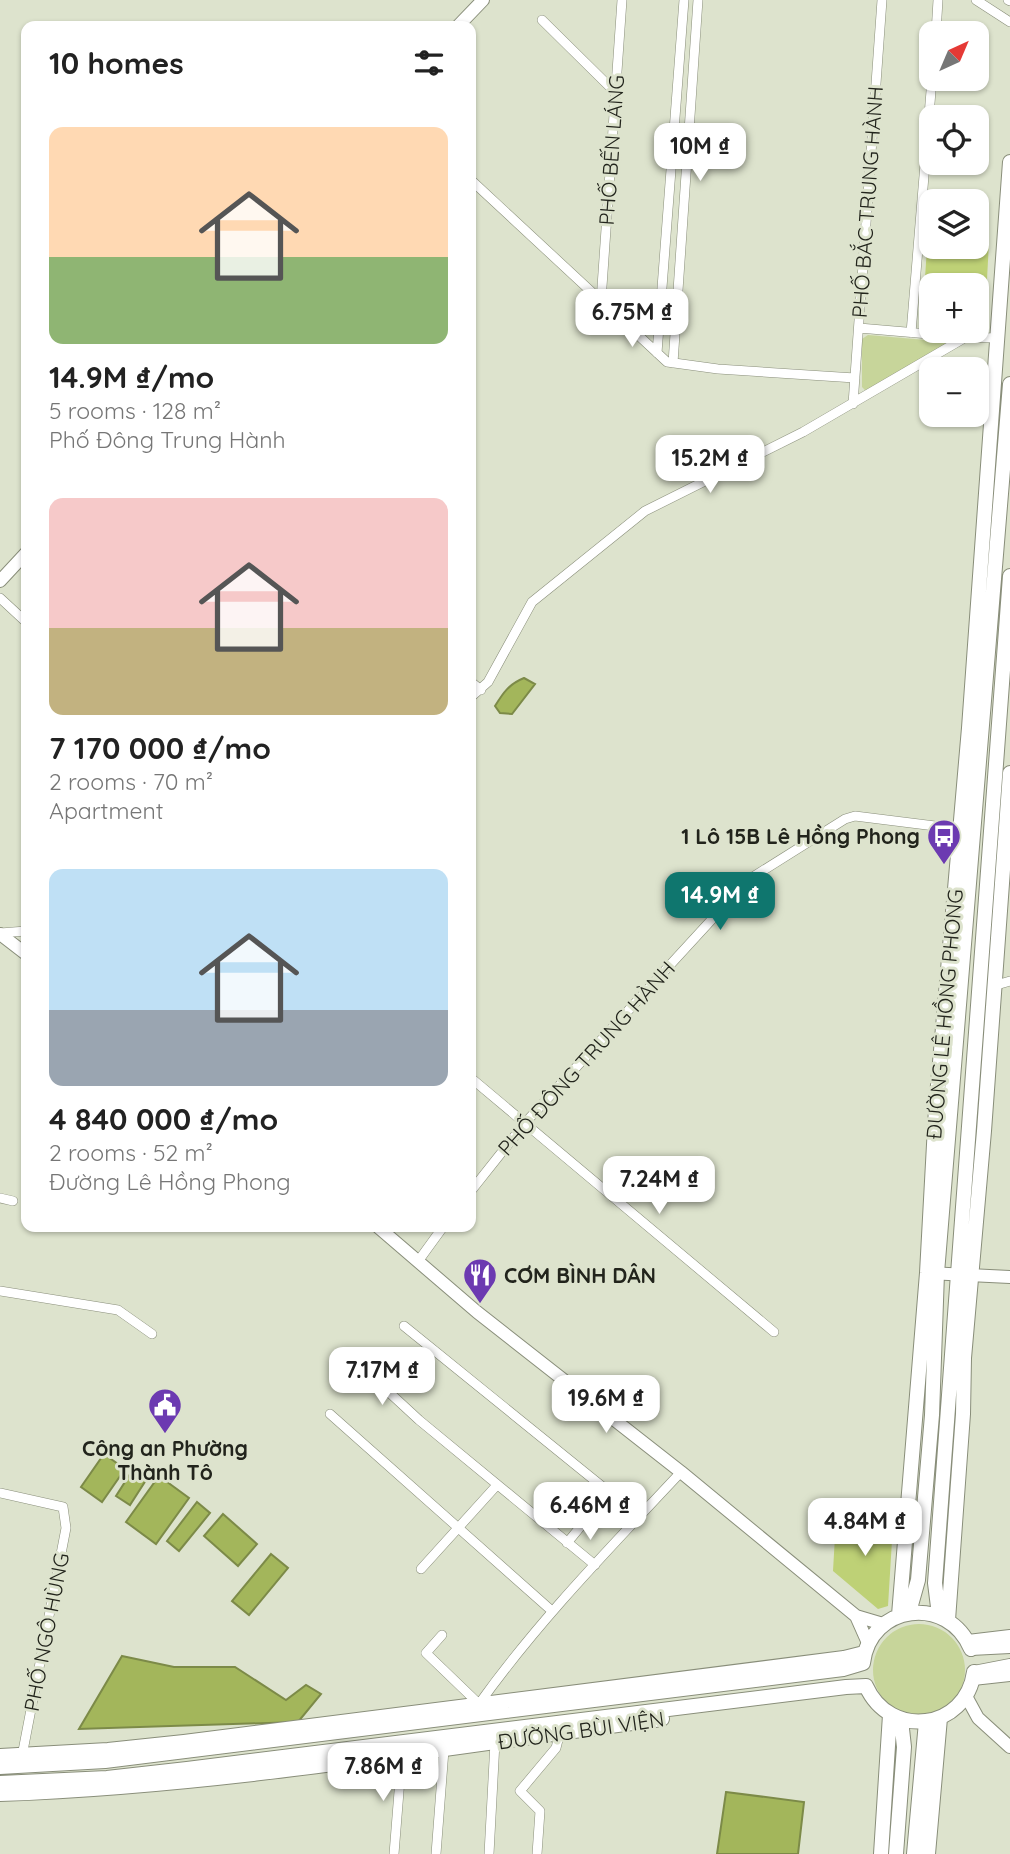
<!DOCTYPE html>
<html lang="en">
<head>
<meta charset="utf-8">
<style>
	body { margin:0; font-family:Quicksand,sans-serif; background:#f2f2f2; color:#222; height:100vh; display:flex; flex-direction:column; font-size:26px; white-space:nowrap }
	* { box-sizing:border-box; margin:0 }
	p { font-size:23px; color:#767676 }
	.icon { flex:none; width:38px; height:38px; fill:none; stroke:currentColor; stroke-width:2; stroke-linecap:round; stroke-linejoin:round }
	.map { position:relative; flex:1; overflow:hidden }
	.details { position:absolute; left:21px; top:21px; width:455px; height:1211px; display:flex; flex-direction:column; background:#fff; border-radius:14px; box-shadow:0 2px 5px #0004 }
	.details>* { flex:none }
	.needle { width:46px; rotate:44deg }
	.buttons { position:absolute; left:919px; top:21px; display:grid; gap:14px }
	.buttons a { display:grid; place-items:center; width:70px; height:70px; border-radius:14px; background:#fff; box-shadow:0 2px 5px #0004; font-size:35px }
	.price { position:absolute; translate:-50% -60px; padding:0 16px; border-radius:14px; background:#fff; color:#222; font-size:23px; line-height:46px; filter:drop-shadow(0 2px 4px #0008) }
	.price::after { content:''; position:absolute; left:50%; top:42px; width:21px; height:16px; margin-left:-10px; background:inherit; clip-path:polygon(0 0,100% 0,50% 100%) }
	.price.on { background:#0f766e; color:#fff }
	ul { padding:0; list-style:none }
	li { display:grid; align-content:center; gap:14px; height:371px; padding:0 28px }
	li span { display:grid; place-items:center; height:217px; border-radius:14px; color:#555 }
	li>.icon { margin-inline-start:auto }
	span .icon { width:126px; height:126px; fill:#fffc; stroke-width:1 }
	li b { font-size:30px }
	h2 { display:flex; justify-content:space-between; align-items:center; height:84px; padding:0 28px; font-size:30px }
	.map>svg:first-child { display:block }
	.green { fill:#c7d59a }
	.water { fill:#a3b65b; stroke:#7c8a48; stroke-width:2 }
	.building { fill:#bed176 }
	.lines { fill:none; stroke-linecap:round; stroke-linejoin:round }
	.street-casing { stroke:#898e7a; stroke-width:10 }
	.secondary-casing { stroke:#898e7a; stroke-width:14 }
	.primary-casing { stroke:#898e7a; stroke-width:16 }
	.street { stroke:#fff; stroke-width:9 }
	.secondary { stroke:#fff; stroke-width:12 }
	.primary { stroke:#fff; stroke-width:14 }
	.labels { text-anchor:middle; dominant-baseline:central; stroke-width:6; stroke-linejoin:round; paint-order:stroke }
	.street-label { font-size:21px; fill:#22241c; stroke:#dde3cd }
	.poi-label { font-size:21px; font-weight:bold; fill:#22241c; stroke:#dde3cd; text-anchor:end }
</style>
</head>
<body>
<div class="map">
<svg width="1010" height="1854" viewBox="0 0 1010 1854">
	<rect width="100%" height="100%" fill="#dde3cd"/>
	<path class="green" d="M 868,335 L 949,342 L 867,392 L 862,387 L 862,339 Z
		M873 1670a46 46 0 1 1 92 0a46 46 0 1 1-92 0Z"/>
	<path class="water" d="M 524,678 L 535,684 L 512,714 L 500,713 L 495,706 C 503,693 509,684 524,678 Z
		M 104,1454 L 125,1469 L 102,1502 L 81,1487 Z
		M 134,1468 L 148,1477 L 130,1505 L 116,1496 Z
		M 159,1476 L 189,1498 L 156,1544 L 126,1522 Z
		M 197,1502 L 210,1513 L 179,1551 L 167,1541 Z
		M 223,1514 L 257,1544 L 238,1566 L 204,1536 Z
		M 271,1554 L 288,1568 L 249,1615 L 232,1601 Z
		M 122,1656 L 174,1667 L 235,1667 L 286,1700 L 306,1685 L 321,1694 L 298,1722 L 79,1729 Z
		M 726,1792 L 804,1802 L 798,1854 L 717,1854 Z"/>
	<path class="building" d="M 976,241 L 989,242 L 986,298 L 976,298 L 976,285 L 931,285 L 931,295 L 924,294 L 927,247 L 976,247 Z
		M 836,1519 L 893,1524 L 888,1606 L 878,1609 L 833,1571 Z"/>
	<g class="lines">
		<g class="street-casing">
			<path id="street" d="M 976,0 L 1010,22
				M 1008,0 L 1010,1
				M 542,20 L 616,93
				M 936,33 L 938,0
				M 471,180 L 667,362 L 718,369 L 855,378
				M 601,301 L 622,0
				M 859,328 L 964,337
				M 911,333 L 932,79
				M 657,353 L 684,0
				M 673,363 L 698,0
				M 853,404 L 882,0
				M 0,598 L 26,622
				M 471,682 L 481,690
				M 471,697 L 488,682 L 532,602 L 645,511 L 803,432 L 966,337 L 995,338
				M 0,933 L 26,931
				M 993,986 L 1010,981
				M 471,1078 L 774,1332
				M 471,1191 L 525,1123 L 748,880 L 845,819 L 855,816 L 959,829
				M 0,1198 L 13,1201
				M 419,1260 L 443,1227
				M 0,1291 L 118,1310 L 152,1334
				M 404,1326 L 609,1492 L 567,1543
				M 366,1371 L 419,1420 L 595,1565
				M 330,1414 L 552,1611
				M 0,1493 L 63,1507 L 66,1528 L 22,1756
				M 421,1569 L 497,1485
				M 442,1635 L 426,1653 L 479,1704 C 539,1620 611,1547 681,1472
				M 394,1854 L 402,1754
				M 436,1854 L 444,1750
				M 489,1854 L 495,1742
				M 537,1854 L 540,1811 L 520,1791 L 556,1748 L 560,1732"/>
		</g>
		<g class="secondary-casing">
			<path id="secondary" d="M 458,26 L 483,0
				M 0,581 L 26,553
				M 0,934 L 26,954
				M 378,1227 L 477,1312 L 681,1472 L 856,1616 L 883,1624
				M 928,1273 L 1010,1277
				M 856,1616 L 868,1643
				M 968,1641 L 1010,1636
				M 971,1649 L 1010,1647
				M 974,1672 L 1010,1665
				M 973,1679 L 1010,1675
				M 966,1696 L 978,1718 L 1010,1747"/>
		</g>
		<g class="primary-casing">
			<path id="primary" d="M 909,1612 L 918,1580 L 932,1415 L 937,1273 L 1010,384
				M 899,1615 L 927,1273 L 936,1108 L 969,728 L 1010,162
				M 939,1615 L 935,1583 L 1010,576
				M 948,1620 L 963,1414 L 964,1358 L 984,1131 L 1010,773
				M 0,1756 L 108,1750 L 184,1742 L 844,1658 L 864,1653
				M 0,1767 L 105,1761 L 843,1669 L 863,1663 C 870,1604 948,1594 971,1649
				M 0,1783 L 107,1778 L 187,1769 L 846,1687 L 866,1686 C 890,1740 966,1730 974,1672
				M 0,1794 C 222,1786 442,1748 662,1719
				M 881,1854 L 890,1715
				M 896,1854 L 904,1747 L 901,1720
				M 914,1854 L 926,1722
				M 928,1854 L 940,1718"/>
		</g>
		<use href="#street" class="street"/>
		<use href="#secondary" class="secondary"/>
		<use href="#primary" class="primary"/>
	</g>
	<defs>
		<g id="bus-pin" transform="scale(1.75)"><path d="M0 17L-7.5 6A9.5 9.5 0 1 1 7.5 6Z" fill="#6c3ab1" stroke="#dde3cd"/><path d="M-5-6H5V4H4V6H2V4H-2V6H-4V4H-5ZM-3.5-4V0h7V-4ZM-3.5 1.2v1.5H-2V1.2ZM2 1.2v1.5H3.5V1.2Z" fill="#fff"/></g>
		<g id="restaurant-pin" transform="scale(1.75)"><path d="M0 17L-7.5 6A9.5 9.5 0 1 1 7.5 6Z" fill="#6c3ab1" stroke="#dde3cd"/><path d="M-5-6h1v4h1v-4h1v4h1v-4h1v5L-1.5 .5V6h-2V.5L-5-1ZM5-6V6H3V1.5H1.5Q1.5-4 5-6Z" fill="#fff"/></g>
		<g id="civic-pin" transform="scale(1.75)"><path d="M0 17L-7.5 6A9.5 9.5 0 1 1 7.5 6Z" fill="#6c3ab1" stroke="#dde3cd"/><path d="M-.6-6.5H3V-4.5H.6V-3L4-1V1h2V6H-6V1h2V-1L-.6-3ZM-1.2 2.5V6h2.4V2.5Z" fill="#fff"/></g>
	</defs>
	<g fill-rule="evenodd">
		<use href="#bus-pin" x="944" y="836"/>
		<use href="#restaurant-pin" x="480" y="1275"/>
		<use href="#civic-pin" x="165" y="1405"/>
	</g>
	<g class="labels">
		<g class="street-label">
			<text transform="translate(611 150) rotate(-86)">PHỐ BẾN LÁNG</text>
			<text transform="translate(867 202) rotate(-86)">PHỐ BẮC TRUNG HÀNH</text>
			<text transform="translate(944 1014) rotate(-85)">ĐƯỜNG LÊ HỒNG PHONG</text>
			<text transform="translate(586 1058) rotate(-48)">PHỐ ĐÔNG TRUNG HÀNH</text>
			<text transform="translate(46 1632) rotate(-79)">PHỐ NGÔ HÙNG</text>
			<text transform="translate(581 1730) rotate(-8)">ĐƯỜNG BÙI VIỆN</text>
		</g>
		<g class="poi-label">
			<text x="920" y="836">1 Lô 15B Lê Hồng Phong</text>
			<text x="504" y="1275" text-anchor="start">CƠM BÌNH DÂN</text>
			<text x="165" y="1448" text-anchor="middle">Công an Phường<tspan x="165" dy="24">Thành Tô</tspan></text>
		</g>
	</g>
</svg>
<div class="buttons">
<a><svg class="needle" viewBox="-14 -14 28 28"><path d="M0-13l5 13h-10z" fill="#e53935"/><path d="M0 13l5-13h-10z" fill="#767676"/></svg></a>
<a><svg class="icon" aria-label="locate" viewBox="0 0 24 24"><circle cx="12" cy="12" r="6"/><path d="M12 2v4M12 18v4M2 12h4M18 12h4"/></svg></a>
<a><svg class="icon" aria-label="layers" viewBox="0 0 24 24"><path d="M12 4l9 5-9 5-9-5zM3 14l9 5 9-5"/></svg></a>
<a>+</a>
<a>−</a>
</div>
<b class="price" style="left:700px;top:183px">10M ₫</b>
<b class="price" style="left:632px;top:349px">6.75M ₫</b>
<b class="price" style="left:710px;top:495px">15.2M ₫</b>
<b class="price on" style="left:720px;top:932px">14.9M ₫</b>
<b class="price" style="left:659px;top:1216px">7.24M ₫</b>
<b class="price" style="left:382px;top:1407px">7.17M ₫</b>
<b class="price" style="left:606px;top:1435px">19.6M ₫</b>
<b class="price" style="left:590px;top:1542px">6.46M ₫</b>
<b class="price" style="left:865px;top:1558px">4.84M ₫</b>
<b class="price" style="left:383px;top:1803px">7.86M ₫</b>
<section class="details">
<h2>10 homes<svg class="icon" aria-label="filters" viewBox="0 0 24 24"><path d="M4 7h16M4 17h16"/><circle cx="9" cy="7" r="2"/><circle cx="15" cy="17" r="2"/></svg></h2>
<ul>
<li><span style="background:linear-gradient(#ffd9b3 60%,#8fb573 0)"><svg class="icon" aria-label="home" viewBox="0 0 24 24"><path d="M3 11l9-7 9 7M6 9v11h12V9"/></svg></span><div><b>14.9M ₫/mo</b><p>5 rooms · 128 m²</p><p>Phố Đông Trung Hành</p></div></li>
<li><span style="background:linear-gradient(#f6c9c9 60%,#c2b280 0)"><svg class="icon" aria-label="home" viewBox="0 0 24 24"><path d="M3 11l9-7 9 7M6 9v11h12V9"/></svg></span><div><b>7 170 000 ₫/mo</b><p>2 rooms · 70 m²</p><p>Apartment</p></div></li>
<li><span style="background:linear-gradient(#bfe0f5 65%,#9aa5b1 0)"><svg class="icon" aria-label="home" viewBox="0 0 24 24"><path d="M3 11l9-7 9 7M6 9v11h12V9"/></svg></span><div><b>4 840 000 ₫/mo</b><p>2 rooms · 52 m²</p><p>Đường Lê Hồng Phong</p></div></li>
</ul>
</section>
</div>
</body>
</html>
